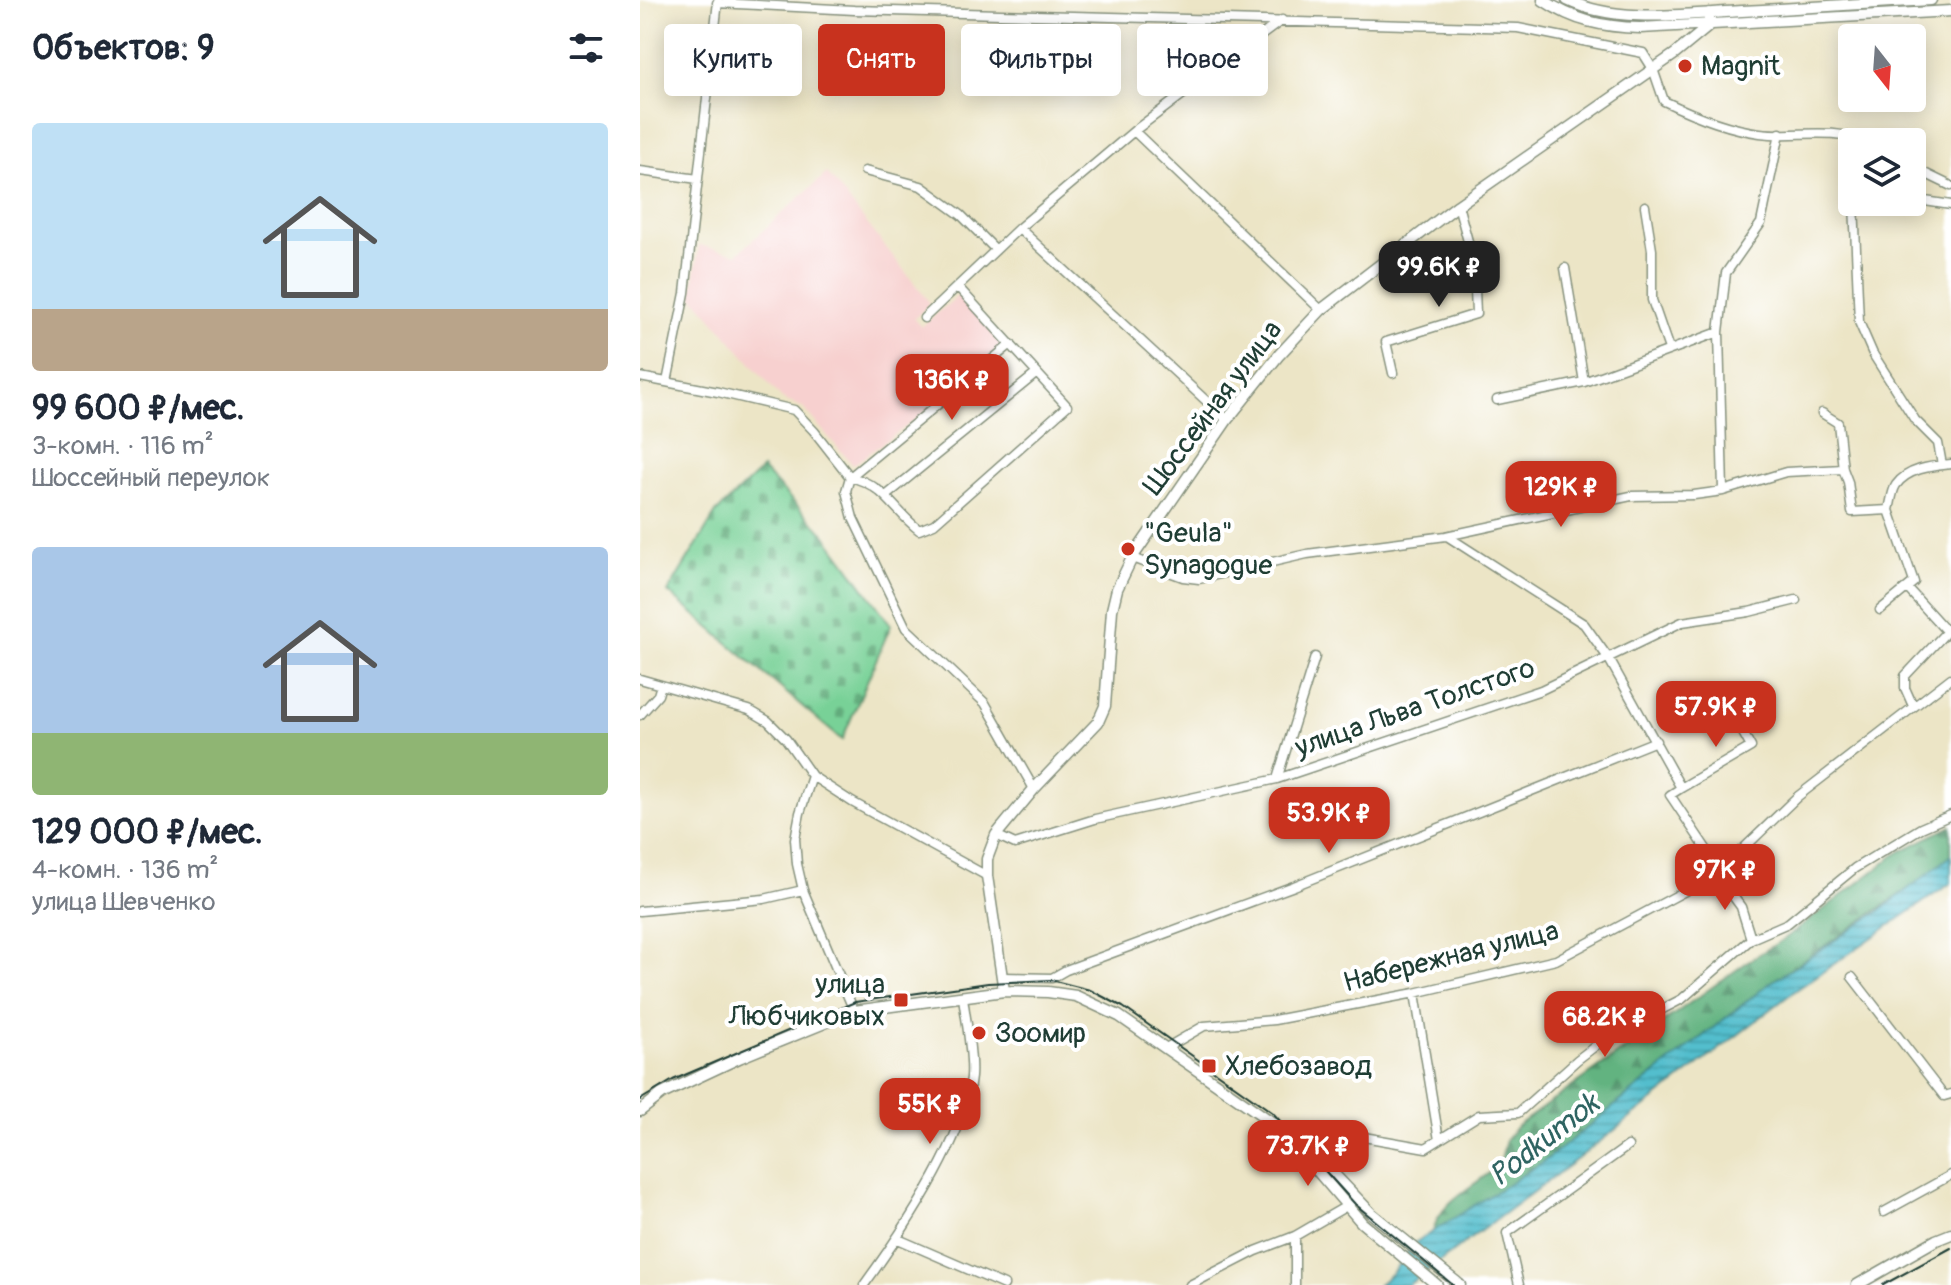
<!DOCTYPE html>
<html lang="ru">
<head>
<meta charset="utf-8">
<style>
	body { margin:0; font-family:Pangolin,sans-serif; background:#f2f2f3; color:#1f2937; height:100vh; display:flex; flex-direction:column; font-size:30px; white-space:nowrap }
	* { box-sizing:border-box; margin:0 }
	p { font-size:26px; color:#747a83 }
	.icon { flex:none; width:44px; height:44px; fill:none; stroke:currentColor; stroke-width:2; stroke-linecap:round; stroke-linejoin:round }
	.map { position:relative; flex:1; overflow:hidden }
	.details { display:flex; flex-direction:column; background:#fff; width:640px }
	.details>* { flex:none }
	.guide { position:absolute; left:24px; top:24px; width:760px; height:72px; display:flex; gap:16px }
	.needle { width:52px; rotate:163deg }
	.buttons { position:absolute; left:1198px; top:24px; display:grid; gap:16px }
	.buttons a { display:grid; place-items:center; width:88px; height:88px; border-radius:8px; background:#fff; box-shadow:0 4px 20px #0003; font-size:40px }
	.price { position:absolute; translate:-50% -68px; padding:0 18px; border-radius:16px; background:#c8321e; color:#fff; font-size:26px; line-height:52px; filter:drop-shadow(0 2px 4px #0008) }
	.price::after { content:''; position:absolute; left:50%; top:48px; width:24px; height:18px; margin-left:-12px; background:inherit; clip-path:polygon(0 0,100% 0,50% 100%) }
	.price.selected { background:#222; color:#fff }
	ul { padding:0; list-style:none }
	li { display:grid; align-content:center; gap:16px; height:424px; padding:0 32px }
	li span { display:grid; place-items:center; height:248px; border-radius:8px; color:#555 }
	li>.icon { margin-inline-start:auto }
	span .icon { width:144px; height:144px; fill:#fffc; stroke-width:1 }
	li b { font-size:34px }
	h2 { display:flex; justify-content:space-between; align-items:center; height:96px; padding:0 32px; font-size:34px }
	.pill { padding:0 28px; border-radius:8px; background:#fff; box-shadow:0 4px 20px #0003; font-size:28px; line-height:72px }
	.pill.selected { background:#c8321e; color:#fff }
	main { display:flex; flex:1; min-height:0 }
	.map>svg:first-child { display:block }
	.built { fill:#f7d0cf }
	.forest { fill:url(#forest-firs); stroke:#40785a; stroke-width:2 }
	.cemetery { fill:url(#cemetery-stones); stroke:#4c8766; stroke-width:2 }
	.water { fill:url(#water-rules); stroke:#387e80; stroke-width:2 }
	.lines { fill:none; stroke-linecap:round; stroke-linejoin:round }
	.minor-casing { stroke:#86917d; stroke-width:11 }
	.major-casing { stroke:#86917d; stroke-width:13 }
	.minor { stroke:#fff; stroke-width:8 }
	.major { stroke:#fff; stroke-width:10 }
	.tram { stroke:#1f3d34; stroke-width:2 }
	.poi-dot { fill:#c8321e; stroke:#fff; stroke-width:3 }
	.labels { text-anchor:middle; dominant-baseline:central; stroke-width:8; stroke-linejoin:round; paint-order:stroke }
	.poi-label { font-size:28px; fill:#1f3d34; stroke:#fff; text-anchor:start }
	.street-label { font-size:28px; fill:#1f3d34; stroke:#fff }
	.water-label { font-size:30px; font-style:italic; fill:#2e6462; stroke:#fff }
</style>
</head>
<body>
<main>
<section class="details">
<h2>Объектов: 9<svg class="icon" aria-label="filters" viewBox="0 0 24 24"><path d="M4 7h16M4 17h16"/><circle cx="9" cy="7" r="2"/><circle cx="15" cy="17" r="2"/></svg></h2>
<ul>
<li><span style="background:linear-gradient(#bfe0f5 75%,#b9a48a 0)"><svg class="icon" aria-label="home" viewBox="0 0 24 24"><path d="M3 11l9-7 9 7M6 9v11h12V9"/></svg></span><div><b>99 600 ₽/мес.</b><p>3-комн. · 116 m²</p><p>Шоссейный переулок</p></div></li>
<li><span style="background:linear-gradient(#a9c7e8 75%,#8fb573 0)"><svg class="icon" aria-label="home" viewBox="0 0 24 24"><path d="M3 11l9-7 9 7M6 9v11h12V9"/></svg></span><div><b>129 000 ₽/мес.</b><p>4-комн. · 136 m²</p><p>улица Шевченко</p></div></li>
</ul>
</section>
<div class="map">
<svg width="1311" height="1285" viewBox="0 0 1311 1285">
	<defs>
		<pattern id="forest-firs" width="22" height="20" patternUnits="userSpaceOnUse" patternTransform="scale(2)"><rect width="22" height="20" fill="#62b380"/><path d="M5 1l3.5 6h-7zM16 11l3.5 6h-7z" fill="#50936a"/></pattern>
		<pattern id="cemetery-stones" width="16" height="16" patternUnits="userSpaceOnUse" patternTransform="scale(2)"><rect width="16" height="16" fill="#78d197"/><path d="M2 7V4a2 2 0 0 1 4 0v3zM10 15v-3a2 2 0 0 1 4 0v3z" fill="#62ab7c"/></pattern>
		<pattern id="water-rules" width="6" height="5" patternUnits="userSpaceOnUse" patternTransform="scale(2)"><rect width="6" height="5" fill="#52becd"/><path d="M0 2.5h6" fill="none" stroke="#439ca7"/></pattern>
	</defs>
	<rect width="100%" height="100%" fill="#fff"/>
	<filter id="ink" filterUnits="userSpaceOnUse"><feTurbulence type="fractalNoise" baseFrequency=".0125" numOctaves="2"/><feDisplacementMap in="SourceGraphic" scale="16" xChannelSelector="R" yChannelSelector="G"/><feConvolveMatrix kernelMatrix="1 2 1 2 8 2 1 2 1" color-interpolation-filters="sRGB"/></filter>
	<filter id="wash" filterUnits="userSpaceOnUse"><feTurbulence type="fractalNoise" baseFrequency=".006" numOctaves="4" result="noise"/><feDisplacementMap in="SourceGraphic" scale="32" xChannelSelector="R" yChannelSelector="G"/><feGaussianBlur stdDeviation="1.8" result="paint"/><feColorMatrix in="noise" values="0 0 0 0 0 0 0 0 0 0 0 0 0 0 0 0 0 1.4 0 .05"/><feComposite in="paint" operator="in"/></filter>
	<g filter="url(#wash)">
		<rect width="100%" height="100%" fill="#ece5c6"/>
		<path class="built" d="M 187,173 L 290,303 L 274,319 L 281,327 L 320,294 L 368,345 L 275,420 L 213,465 L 163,408 L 142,399 L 52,295 L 59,245 L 97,254 Z"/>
		<path class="forest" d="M 1311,826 L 1311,856 L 1296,870 L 1130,983 L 906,1160 L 793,1232 C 800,1199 837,1186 860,1164 L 866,1140 L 877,1126 L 1113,958 L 1147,937 L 1259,852 Z"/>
		<path class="cemetery" d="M 122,469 L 185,535 L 251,625 L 202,740 L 28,592 L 76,513 Z"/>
		<path class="water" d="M 1311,856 L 1311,883 L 1152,993 L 936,1160 L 768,1285 L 738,1285 L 753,1272 L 773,1244 L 906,1160 L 1130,983 L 1238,912 Z"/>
	</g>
	<g filter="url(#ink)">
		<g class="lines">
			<g class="minor-casing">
				<path id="minor" d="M 77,3 L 214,10 L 878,28 L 1003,53 L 1013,69 L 1024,101 C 1053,115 1087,129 1120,133 C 1159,138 1187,126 1226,142
					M 494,131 L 681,310
					M 1272,167 L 1311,186
					M 0,171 L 58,179
					M 225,171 L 281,186 L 321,215 L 356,250
					M 1272,199 L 1311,205
					M 1214,202 L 1219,322 L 1233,354 L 1275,420 L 1298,443 L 1302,465
					M 1005,206 L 1012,250 L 1012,300 L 1029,349
					M 379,228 L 587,420
					M 925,268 L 944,382
					M 284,318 L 379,228 L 494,131 L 642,20
					M 753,373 L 746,342 L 836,314 L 834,263 L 818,205
					M 0,377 L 78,392 L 154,410 L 174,431 L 210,477 L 206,491 L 213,518 L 266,628 L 345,703 L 394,789
					M 27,382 L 45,293 L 78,1
					M 857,400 L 944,382 L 1079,332
					M 1182,413 L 1198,423 L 1203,469
					M 210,477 C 245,485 253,510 279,530 L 294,524 L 427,406 L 318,287
					M 210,477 L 371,344
					M 1083,491 L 1079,332 L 1086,273 L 1121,223 L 1140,133
					M 247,495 L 397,373
					M 807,536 L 944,624 L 969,659 L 1041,788 L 1030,795 L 1081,871
					M 492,558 L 543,577 L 559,579 L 667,554 L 806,536 L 991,496 L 1054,495 L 1083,491 L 1146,472 L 1203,469 L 1208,482 L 1212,512 L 1249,510 C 1251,502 1252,491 1256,485 C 1268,468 1293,466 1311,464
					M 1268,589 L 1307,632
					M 1240,610 L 1274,582 L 1249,510
					M 0,679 L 109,710 L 128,721 L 146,739 L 172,776 L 212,802 L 347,876
					M 1273,706 L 1265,688 L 1265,676 L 1311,627
					M 0,715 L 18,695 L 21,685
					M 172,776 L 160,813 L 155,839 L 157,864 L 163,890 L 214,1011
					M 637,779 L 675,657
					M 1041,788 L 1111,747 L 1087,704
					M 356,835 L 375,844 L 455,819 L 637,779 L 901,690 L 1042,622 L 1109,612 L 1156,600
					M 1077,874 L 1101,907 L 1111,939
					M 0,911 L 124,899 L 163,890
					M 362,977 L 412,978 L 426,970 L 654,886 L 1016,741
					M 1212,977 L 1304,1096 L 1311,1094
					M 775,993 L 799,1140
					M 526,1048 L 564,1026 L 634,1020 L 775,993 L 916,960 L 1077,874 L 1157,797 L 1311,678
					M 643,1129 L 718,1136 L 786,1148 L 839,1115 L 878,1113 L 937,1060 L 963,1040 L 1042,999 L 1111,939 L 1148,923 L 1215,868 L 1281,828 L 1311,815
					M 1244,1212 L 1311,1175
					M 258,1239 L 364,1285
					M 224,1285 C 261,1234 325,1141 331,1077 C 333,1054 326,1021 323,997
					M 550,1285 L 616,1251 L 655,1236 L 710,1204
					M 655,1285 L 655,1236
					M 879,1285 L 867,1233 L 988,1146"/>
			</g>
			<g class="major-casing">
				<path id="major" d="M 903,0 C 934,21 963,27 1000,28 L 1311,11
					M 927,0 C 976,24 1048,14 1102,11 C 1165,8 1228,3 1291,0
					M 364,991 L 347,876 L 347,859 L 356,835 L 394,789 L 458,722 L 465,706 L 472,610 L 477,589 L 492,558 L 587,420 L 639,355 L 681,310 L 818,205 L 1035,54 L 1069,26 L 1069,13
					M 0,1111 L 22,1094 L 101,1057 L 214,1011 L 364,991 L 408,992 L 436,996 L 479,1016 L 646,1132 L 674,1153 L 731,1213 L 820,1285
					M 656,1146 L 722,1223 L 797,1285
					M 1217,1285 L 1296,1240 L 1311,1234"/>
			</g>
			<use href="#minor" class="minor"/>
			<use href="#major" class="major"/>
			<path class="tram" d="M 0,1100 L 33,1080 L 215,1002 L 348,983 L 411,980 L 450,990 L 483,1007 L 632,1112 L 715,1204 L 813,1285
				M 1243,1285 L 1311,1248"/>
		</g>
	</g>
	<g class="poi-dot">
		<circle cx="1045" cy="66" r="8"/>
		<circle cx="488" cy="549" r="8"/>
		<rect x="253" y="992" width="16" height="16" rx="4"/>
		<circle cx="339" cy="1033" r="8"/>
		<rect x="561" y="1058" width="16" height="16" rx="4"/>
	</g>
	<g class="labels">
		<g class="poi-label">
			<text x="1061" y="66">Magnit</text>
			<text x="504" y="533">"Geula"<tspan x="504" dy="32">Synagogue</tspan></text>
			<text x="245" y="984" text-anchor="end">улица<tspan x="245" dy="32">Любчиковых</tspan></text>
			<text x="355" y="1033">Зоомир</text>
			<text x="585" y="1066">Хлебозавод</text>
		</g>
		<g class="street-label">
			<text transform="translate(573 408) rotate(-53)">Шоссейная улица</text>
			<text transform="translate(775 708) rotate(-19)">улица Льва Толстого</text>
			<text transform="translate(811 957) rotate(-14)">Набережная улица</text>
		</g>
		<g class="water-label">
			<text transform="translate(904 1140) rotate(-38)">Podkumok</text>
		</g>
	</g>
</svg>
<div class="buttons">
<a><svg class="needle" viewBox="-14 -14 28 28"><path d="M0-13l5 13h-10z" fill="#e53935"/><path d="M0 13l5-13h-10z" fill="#747a83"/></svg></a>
<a><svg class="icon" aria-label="layers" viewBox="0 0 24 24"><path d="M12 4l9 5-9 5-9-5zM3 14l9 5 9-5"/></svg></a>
</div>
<b class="price selected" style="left:799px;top:309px">99.6K ₽</b>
<b class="price" style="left:312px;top:422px">136K ₽</b>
<b class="price" style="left:921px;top:529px">129K ₽</b>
<b class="price" style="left:1076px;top:749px">57.9K ₽</b>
<b class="price" style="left:689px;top:855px">53.9K ₽</b>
<b class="price" style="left:1085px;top:912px">97K ₽</b>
<b class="price" style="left:965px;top:1059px">68.2K ₽</b>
<b class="price" style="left:290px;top:1146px">55K ₽</b>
<b class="price" style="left:668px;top:1188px">73.7K ₽</b>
<div class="guide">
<a class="pill">Купить</a>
<a class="pill selected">Снять</a>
<a class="pill">Фильтры</a>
<a class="pill">Новое</a>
</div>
</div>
</main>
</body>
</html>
